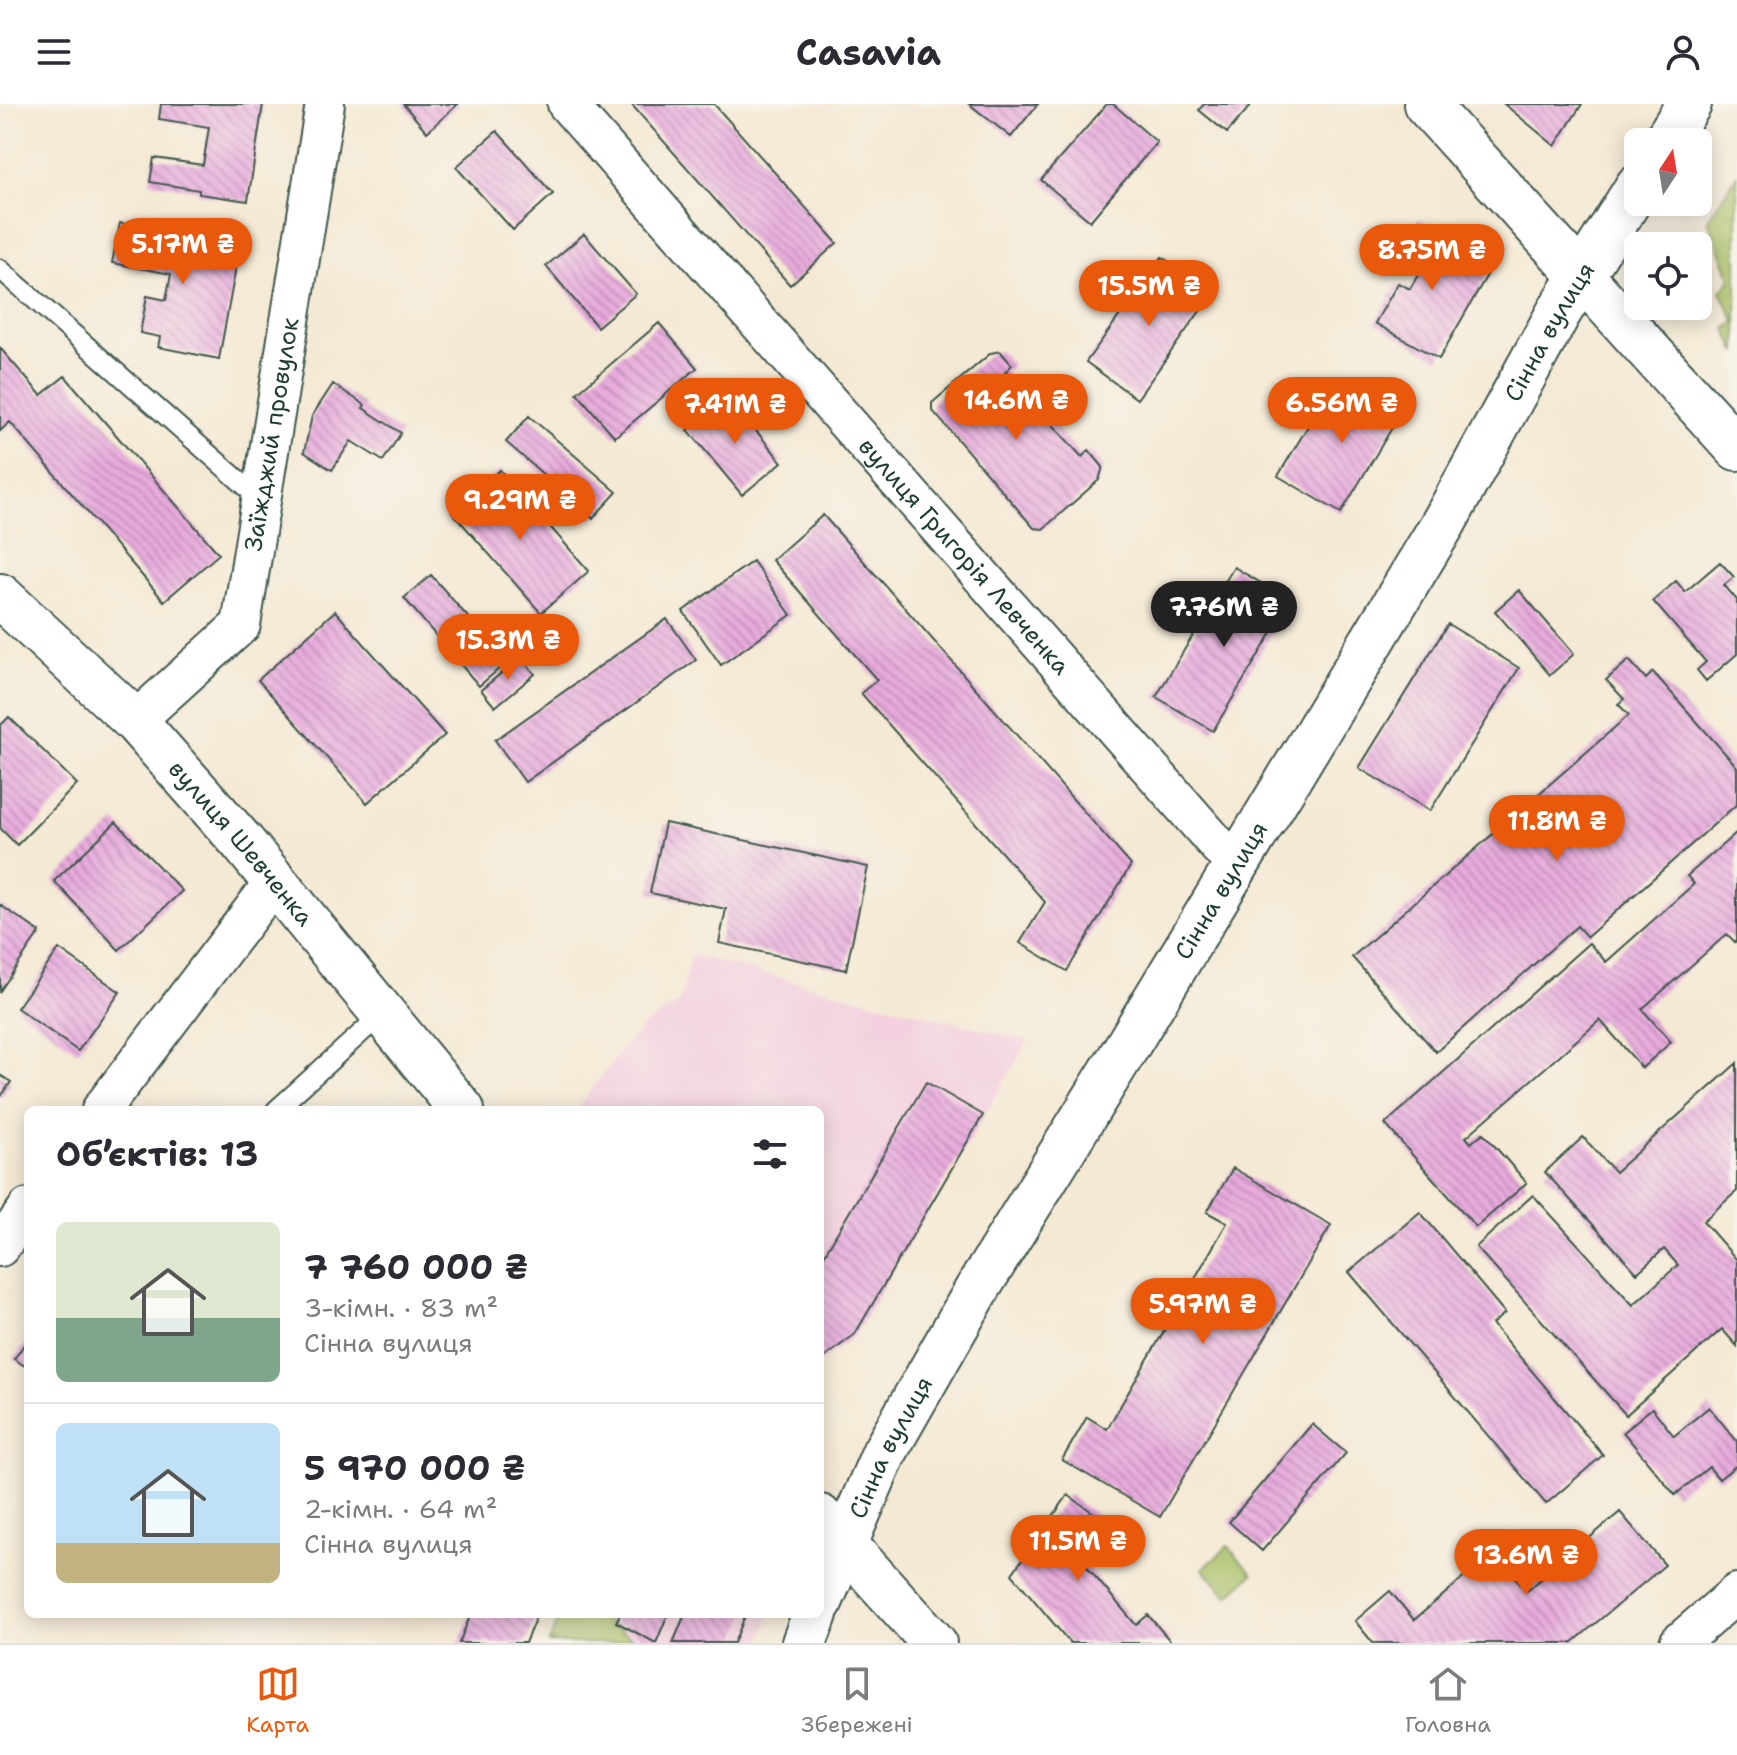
<!DOCTYPE html>
<html lang="uk">
<head>
<meta charset="utf-8">
<style>
	body { margin:0; font-family:"Shantell Sans",sans-serif; background:#f2f2f3; color:#2b2b33; height:100vh; display:flex; flex-direction:column; font-size:30px; white-space:nowrap }
	* { box-sizing:border-box; margin:0 }
	p { font-size:26px; color:#7c7c81 }
	.icon { flex:none; width:44px; height:44px; fill:none; stroke:currentColor; stroke-width:2; stroke-linecap:round; stroke-linejoin:round }
	.map { position:relative; flex:1; overflow:hidden }
	.details { position:absolute; left:24px; top:1002px; width:800px; height:512px; display:flex; flex-direction:column; background:#fff; border-radius:12px; box-shadow:0 4px 20px #0003 }
	.details>* { flex:none }
	.needle { width:52px; rotate:12deg }
	.controls { position:absolute; left:1624px; top:24px; display:grid; gap:16px }
	.controls a { display:grid; place-items:center; width:88px; height:88px; border-radius:12px; background:#fff; box-shadow:0 4px 20px #0003; font-size:40px }
	.price { position:absolute; translate:-50% -68px; padding:0 18px; border-radius:28px; background:#ea580c; color:#fff; font-size:26px; line-height:52px; filter:drop-shadow(0 2px 4px #0008) }
	.price::after { content:''; position:absolute; left:50%; top:48px; width:24px; height:18px; margin-left:-12px; background:inherit; clip-path:polygon(0 0,100% 0,50% 100%) }
	.price.current { background:#222; color:#fff }
	ul { padding:0; list-style:none }
	li { display:flex; align-items:center; gap:24px; height:200px; padding:0 32px }
	li+li { border-top:2px solid #e1e1e2 }
	li span { display:grid; place-items:center; flex:none; width:224px; height:160px; border-radius:12px; color:#555 }
	li>.icon { margin-inline-start:auto }
	span .icon { width:96px; height:96px; fill:#fffc; stroke-width:1 }
	li b { font-size:34px }
	h2 { display:flex; justify-content:space-between; align-items:center; height:96px; padding:0 32px; font-size:34px }
	header { display:flex; justify-content:space-between; align-items:center; height:104px; padding:0 32px; background:#fff; font-size:36px; font-weight:700 }
	.dock { display:flex; justify-content:space-around; align-items:center; height:112px; border-top:2px solid #e1e1e2; background:#fff; font-size:22px; color:#7c7c81 }
	.dock a { display:grid; justify-items:center; gap:4px }
	.dock .current { color:#ea580c }
	.map>svg:first-child { display:block }
	.built { fill:#f3cfdf }
	.park { fill:#a7be63; stroke:#637e4c; stroke-width:2 }
	.building { fill:url(#building-back-hatch) }
	.lines { fill:none; stroke-linecap:round; stroke-linejoin:round }
	.service-casing { stroke:#3f574c; stroke-width:22 }
	.minor-casing { stroke:#3f574c; stroke-width:42 }
	.tertiary-casing { stroke:#3f574c; stroke-width:48 }
	.secondary-casing { stroke:#3f574c; stroke-width:48 }
	.service { stroke:#fff; stroke-width:18 }
	.minor { stroke:#fff; stroke-width:38 }
	.tertiary { stroke:#fff; stroke-width:44 }
	.secondary { stroke:#fff; stroke-width:44 }
	.labels { text-anchor:middle; dominant-baseline:central; stroke-width:6; stroke-linejoin:round; paint-order:stroke }
	.street-label { font-size:24px; fill:#1f3d34; stroke:#f7f3e8 }
</style>
</head>
<body>
<header><svg class="icon" aria-label="menu" viewBox="0 0 24 24"><path d="M4 6h16M4 12h16M4 18h16"/></svg>Casavia<svg class="icon" aria-label="person" viewBox="0 0 24 24"><circle cx="12" cy="8" r="4"/><path d="M4 21q1-7 8-7t8 7"/></svg></header>
<div class="map">
<svg width="1737" height="1539" viewBox="0 0 1737 1539">
	<defs>
		<pattern id="building-back-hatch" width="6" height="6" patternUnits="userSpaceOnUse" patternTransform="scale(2)"><rect width="6" height="6" fill="#e8aadd"/><path d="M-1 5l2 2M0 0l6 6M5-1l2 2" fill="none" stroke="#bb8cb4"/></pattern>
	</defs>
	<rect width="100%" height="100%" fill="#f7f3e8"/>
	<filter id="ink" filterUnits="userSpaceOnUse"><feTurbulence type="fractalNoise" baseFrequency=".0125" numOctaves="2"/><feDisplacementMap in="SourceGraphic" scale="16" xChannelSelector="R" yChannelSelector="G"/><feConvolveMatrix kernelMatrix="1 2 1 2 8 2 1 2 1" color-interpolation-filters="sRGB"/></filter>
	<filter id="wash" filterUnits="userSpaceOnUse"><feTurbulence type="fractalNoise" baseFrequency=".006" numOctaves="4" result="noise"/><feDisplacementMap in="SourceGraphic" scale="32" xChannelSelector="R" yChannelSelector="G"/><feGaussianBlur stdDeviation="1.8" result="paint"/><feColorMatrix in="noise" values="0 0 0 0 0 0 0 0 0 0 0 0 0 0 0 0 0 1.4 0 .05"/><feComposite in="paint" operator="in"/></filter>
	<g filter="url(#wash)">
		<rect width="100%" height="100%" fill="#f4e9d4"/>
		<path class="built" d="M 691,851 L 1028,937 L 855,1230 L 820,1257 L 820,1006 L 576,1006 L 626,940 L 645,921 L 680,898 Z
			M 595,1510 L 771,1510 L 760,1539 L 640,1539 Z"/>
		<path class="park" d="M 1737,71 L 1737,249 L 1726,225 L 1735,218 L 1721,187 L 1731,175 L 1708,115 Z
			M 1228,1442 L 1253,1470 L 1228,1492 L 1203,1465 Z
			M 560,1510 L 595,1510 L 640,1539 L 549,1539 Z"/>
		<g id="blocks">
			<path class="building" d="M 161,0 L 263,0 L 248,97 L 199,90 L 199,86 L 150,78 L 154,54 L 203,61 L 209,23 L 159,15 Z
				M 403,0 L 458,0 L 427,28 Z
				M 631,0 L 714,0 L 837,139 L 790,181 Z
				M 969,0 L 1038,0 L 1011,33 Z
				M 1107,0 L 1113,0 L 1157,38 L 1090,117 L 1041,76 Z
				M 1204,0 L 1252,0 L 1227,29 L 1199,6 Z
				M 1504,0 L 1582,0 L 1555,42 Z
				M 497,27 L 553,90 L 513,126 L 456,63 Z
				M 1419,115 L 1462,140 L 1455,152 L 1487,171 L 1439,255 L 1375,219 L 1398,179 L 1410,185 L 1422,164 L 1398,152 Z
				M 120,119 L 240,141 L 219,255 L 158,243 L 160,233 L 140,229 L 147,192 L 166,196 L 171,170 L 112,159 Z
				M 584,130 L 636,190 L 597,223 L 546,162 Z
				M 1162,153 L 1213,189 L 1137,295 L 1086,258 Z
				M 659,219 L 697,264 L 615,333 L 577,289 Z
				M 0,244 L 41,291 L 65,272 L 219,450 L 164,497 L 10,318 L 0,327 Z
				M 1000,247 L 1012,261 L 1005,268 L 1082,353 L 1089,346 L 1103,363 L 1099,376 L 1043,425 L 1034,424 L 932,306 L 932,299 L 991,249 Z
				M 1378,279 L 1408,297 L 1341,409 L 1278,372 L 1331,284 L 1363,303 Z
				M 333,280 L 365,301 L 363,304 L 401,329 L 383,357 L 351,337 L 332,366 L 304,348 L 312,312 Z
				M 728,293 L 782,358 L 742,391 L 688,326 Z
				M 529,312 L 617,388 L 593,414 L 506,338 Z
				M 500,366 L 589,467 L 541,509 L 452,408 Z
				M 823,411 L 1131,761 L 1067,867 L 1020,839 L 1045,798 L 861,589 L 877,576 L 772,456 Z
				M 753,457 L 791,511 L 721,561 L 683,507 Z
				M 1720,458 L 1734,473 L 1724,481 L 1737,496 L 1737,550 L 1706,577 L 1697,566 L 1706,558 L 1653,497 L 1676,477 L 1685,488 Z
				M 1234,463 L 1291,497 L 1213,627 L 1156,593 Z
				M 431,471 L 507,558 L 479,582 L 404,494 Z
				M 1519,486 L 1574,550 L 1550,571 L 1495,507 Z
				M 335,507 L 445,631 L 367,699 L 258,576 Z
				M 667,515 L 696,556 L 525,678 L 495,636 Z
				M 1448,520 L 1519,564 L 1430,707 L 1359,664 Z
				M 521,553 L 535,570 L 495,603 L 481,586 Z
				M 1629,556 L 1646,575 L 1653,568 L 1737,663 L 1737,700 L 1587,833 L 1577,822 L 1436,948 L 1352,853 L 1629,611 L 1618,600 L 1624,595 L 1606,576 Z
				M 9,613 L 77,680 L 17,741 L 0,724 L 0,622 Z
				M 116,718 L 182,787 L 119,846 L 54,777 Z
				M 665,719 L 868,763 L 846,866 L 719,839 L 726,805 L 650,789 Z
				M 1737,728 L 1737,836 L 1735,838 L 1727,830 L 1642,905 L 1671,938 L 1642,964 L 1600,916 L 1466,1033 L 1471,1039 L 1483,1029 L 1527,1079 L 1476,1123 L 1385,1020 L 1589,839 L 1606,858 L 1694,780 L 1687,772 Z
				M 0,801 L 40,828 L 0,887 Z
				M 59,845 L 120,888 L 78,947 L 17,904 Z
				M 1737,959 L 1737,1087 L 1703,1117 L 1737,1156 L 1737,1242 L 1722,1225 L 1626,1311 L 1476,1143 L 1533,1091 L 1633,1201 L 1678,1161 L 1664,1145 L 1637,1169 L 1545,1068 L 1583,1033 L 1615,1068 Z
				M 0,971 L 11,978 L 0,994 Z
				M 926,978 L 983,1011 L 855,1230 L 820,1257 L 820,1158 Z
				M 1233,1064 L 1331,1121 L 1160,1413 L 1062,1356 L 1087,1313 L 1107,1325 L 1227,1119 L 1207,1108 Z
				M 1420,1108 L 1505,1209 L 1492,1220 L 1603,1351 L 1546,1400 L 1349,1168 Z
				M 28,1235 L 28,1264 L 14,1255 Z
				M 1709,1303 L 1737,1337 L 1737,1361 L 1719,1375 L 1709,1363 L 1675,1391 L 1623,1328 L 1652,1304 L 1674,1332 Z
				M 1312,1320 L 1346,1349 L 1262,1447 L 1229,1418 Z
				M 1068,1391 L 1108,1419 L 1081,1456 L 1136,1521 L 1148,1511 L 1172,1539 L 1070,1539 L 1012,1470 Z
				M 1620,1408 L 1665,1461 L 1572,1539 L 1373,1539 L 1355,1517 L 1390,1487 L 1414,1516 L 1494,1448 L 1527,1487 Z
				M 471,1510 L 537,1510 L 525,1539 L 459,1539 Z
				M 620,1510 L 668,1510 L 656,1539 L 616,1518 Z
				M 685,1510 L 746,1510 L 734,1539 L 673,1539 Z"/>
		</g>
	</g>
	<g filter="url(#ink)">
		<use href="#blocks" fill-opacity="0" stroke="#3f574c" stroke-width="2"/>
		<g class="lines">
			<g class="service-casing">
				<path id="service" d="M 0,165 L 260,395
					M 276,1006 L 382,910"/>
			</g>
			<g class="minor-casing">
				<g id="minor">
					<path id="s1" d="M 567,0 L 1236,762"/>
					<path id="s2" d="M 135,617 L 241,521 L 325,0"/>
					<path d="M 101,1006 L 275,777"/>
					<path d="M 0,1143 L 28,1104"/>
					<path d="M 1679,1539 L 1737,1489"/>
				</g>
			</g>
			<g class="tertiary-casing">
				<g id="tertiary">
					<path d="M 1426,0 L 1737,344"/>
					<path id="s3" d="M 0,492 L 135,617 L 243,739 L 462,1006"/>
					<path d="M 820,1413 L 934,1539"/>
				</g>
			</g>
			<g class="secondary-casing">
				<g id="secondary">
					<path d="M 1665,38 L 1689,0"/>
					<path id="s4" d="M 820,1498 L 884,1349 L 978,1184 L 1129,939 L 1444,418 L 1559,208 L 1638,82"/>
					<path d="M 804,1539 L 815,1510"/>
				</g>
			</g>
			<use href="#service" class="service"/>
			<use href="#minor" class="minor"/>
			<use href="#tertiary" class="tertiary"/>
			<use href="#secondary" class="secondary"/>
		</g>
	</g>
	<g class="labels">
		<g class="street-label">
			<text stroke="none"><textPath href="#s4" startOffset="1466">Сінна вулиця</textPath></text>
			<text stroke="none"><textPath href="#s2" startOffset="336">Заїжджий провулок</textPath></text>
			<text stroke="none"><textPath href="#s1" startOffset="602">вулиця Григорія Левченка</textPath></text>
			<text stroke="none"><textPath href="#s3" startOffset="346">вулиця Шевченка</textPath></text>
			<text stroke="none"><textPath href="#s4" startOffset="818">Сінна вулиця</textPath></text>
			<text stroke="none"><textPath href="#s4" startOffset="170">Сінна вулиця</textPath></text>
		</g>
	</g>
</svg>
<div class="controls">
<a><svg class="needle" viewBox="-14 -14 28 28"><path d="M0-13l5 13h-10z" fill="#e53935"/><path d="M0 13l5-13h-10z" fill="#7c7c81"/></svg></a>
<a><svg class="icon" aria-label="locate" viewBox="0 0 24 24"><circle cx="12" cy="12" r="6"/><path d="M12 2v4M12 18v4M2 12h4M18 12h4"/></svg></a>
</div>
<b class="price" style="left:183px;top:182px">5.17M ₴</b>
<b class="price" style="left:1432px;top:188px">8.75M ₴</b>
<b class="price" style="left:1149px;top:224px">15.5M ₴</b>
<b class="price" style="left:1016px;top:338px">14.6M ₴</b>
<b class="price" style="left:1342px;top:341px">6.56M ₴</b>
<b class="price" style="left:735px;top:342px">7.41M ₴</b>
<b class="price" style="left:520px;top:438px">9.29M ₴</b>
<b class="price current" style="left:1224px;top:545px">7.76M ₴</b>
<b class="price" style="left:508px;top:578px">15.3M ₴</b>
<b class="price" style="left:1557px;top:759px">11.8M ₴</b>
<b class="price" style="left:1203px;top:1242px">5.97M ₴</b>
<b class="price" style="left:1078px;top:1479px">11.5M ₴</b>
<b class="price" style="left:1526px;top:1493px">13.6M ₴</b>
<section class="details">
<h2>Об’єктів: 13<svg class="icon" aria-label="filters" viewBox="0 0 24 24"><path d="M4 7h16M4 17h16"/><circle cx="9" cy="7" r="2"/><circle cx="15" cy="17" r="2"/></svg></h2>
<ul>
<li><span style="background:linear-gradient(#dfe7d0 60%,#7fa58c 0)"><svg class="icon" aria-label="home" viewBox="0 0 24 24"><path d="M3 11l9-7 9 7M6 9v11h12V9"/></svg></span><div><b>7 760 000 ₴</b><p>3-кімн. · 83 m²</p><p>Сінна вулиця</p></div></li>
<li><span style="background:linear-gradient(#bfe0f5 75%,#c2b280 0)"><svg class="icon" aria-label="home" viewBox="0 0 24 24"><path d="M3 11l9-7 9 7M6 9v11h12V9"/></svg></span><div><b>5 970 000 ₴</b><p>2-кімн. · 64 m²</p><p>Сінна вулиця</p></div></li>
</ul>
</section>
</div>
<nav class="dock">
<a class="current"><svg class="icon" aria-label="map" viewBox="0 0 24 24"><path d="M3 6l6-2 6 2 6-2v14l-6 2-6-2-6 2zM9 4v14M15 6v14"/></svg>Карта</a>
<a><svg class="icon" aria-label="saved" viewBox="0 0 24 24"><path d="M7 4h10v16l-5-4-5 4z"/></svg>Збережені</a>
<a><svg class="icon" aria-label="home" viewBox="0 0 24 24"><path d="M3 11l9-7 9 7M6 9v11h12V9"/></svg>Головна</a>
</nav>
</body>
</html>
